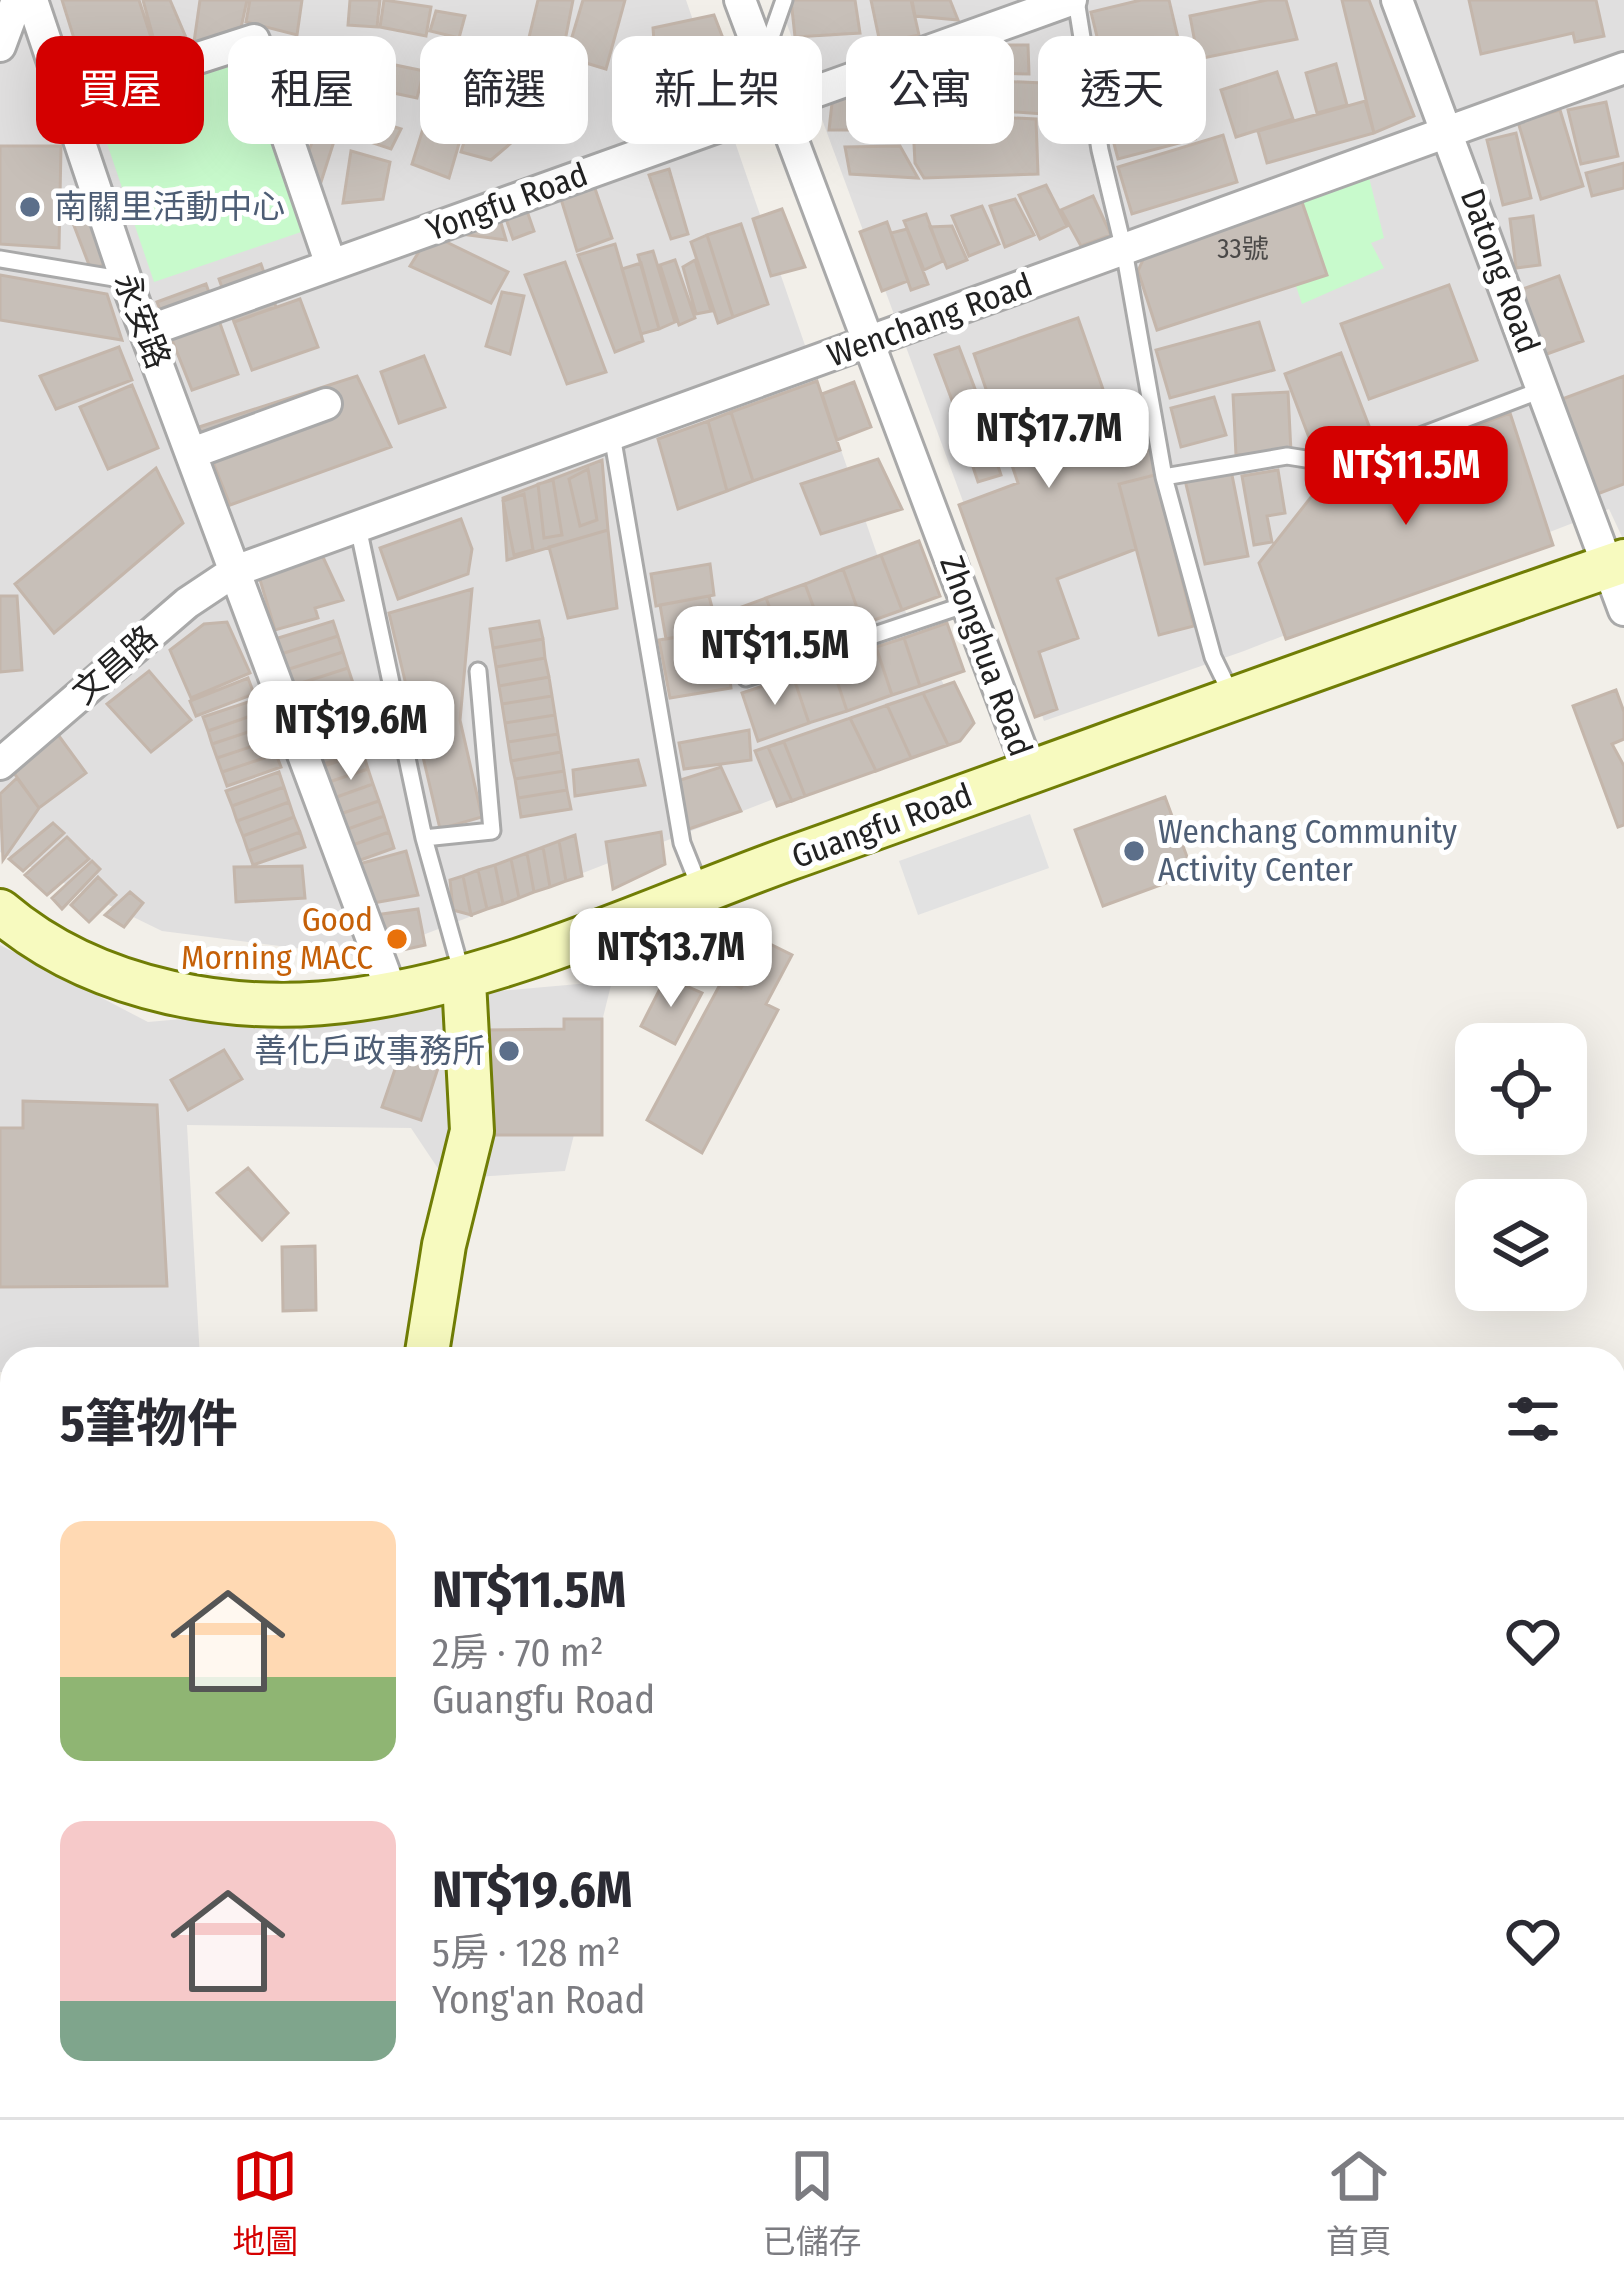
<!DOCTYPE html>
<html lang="zh-TW">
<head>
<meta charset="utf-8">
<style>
	body { margin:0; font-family:"Fira Sans Condensed","Noto Sans TC",sans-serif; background:#f2f2f3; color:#2b2b33; height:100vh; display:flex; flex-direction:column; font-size:45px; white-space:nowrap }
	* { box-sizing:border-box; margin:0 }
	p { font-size:39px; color:#7c7c81 }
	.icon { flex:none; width:66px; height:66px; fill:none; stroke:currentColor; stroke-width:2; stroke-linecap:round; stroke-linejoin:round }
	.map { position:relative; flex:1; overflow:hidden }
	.sheet { position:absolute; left:0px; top:1347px; width:1626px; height:771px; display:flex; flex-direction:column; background:#fff; border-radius:36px 36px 0 0; box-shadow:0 12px 48px #0002 }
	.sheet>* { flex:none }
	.top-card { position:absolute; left:36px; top:36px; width:1554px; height:108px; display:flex; gap:24px }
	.buttons { position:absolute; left:1455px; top:1023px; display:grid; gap:24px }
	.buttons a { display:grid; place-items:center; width:132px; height:132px; border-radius:24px; background:#fff; box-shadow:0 12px 48px #0002; font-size:60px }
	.price { position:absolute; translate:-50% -102px; padding:0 27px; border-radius:24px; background:#fff; color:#222; font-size:39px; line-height:78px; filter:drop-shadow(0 3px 6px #0008) }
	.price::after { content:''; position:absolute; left:50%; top:72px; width:36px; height:27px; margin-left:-18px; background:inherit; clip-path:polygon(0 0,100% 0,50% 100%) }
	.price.on { background:#d40000; color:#fff }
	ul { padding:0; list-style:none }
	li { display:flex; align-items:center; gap:36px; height:300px; padding:0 60px }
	li span { display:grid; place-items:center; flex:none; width:336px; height:240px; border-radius:24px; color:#555 }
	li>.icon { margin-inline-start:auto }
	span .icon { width:144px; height:144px; fill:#fffc; stroke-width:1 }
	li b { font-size:51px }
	h2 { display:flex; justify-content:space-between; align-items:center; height:144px; padding:0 60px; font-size:51px }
	.tag { padding:0 42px; border-radius:24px; background:#fff; box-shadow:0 12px 48px #0002; font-size:42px; line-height:108px }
	.tag.on { background:#d40000; color:#fff }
	.dock { display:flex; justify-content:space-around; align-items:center; height:168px; border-top:3px solid #e1e1e2; background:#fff; font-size:33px; color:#7c7c81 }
	.dock a { display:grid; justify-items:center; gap:6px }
	.dock .on { color:#d40000 }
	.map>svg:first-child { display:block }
	.residential { fill:#e0dfdf }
	.park { fill:#c8facc }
	.parking { fill:#e2e2e2 }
	.building { fill:#c7bfb8; stroke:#c4b6ab; stroke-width:3 }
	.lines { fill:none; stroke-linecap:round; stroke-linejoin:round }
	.lane-casing { stroke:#a9a9a9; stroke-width:21 }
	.street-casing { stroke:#a9a9a9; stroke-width:36 }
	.secondary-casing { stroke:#707d05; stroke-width:48 }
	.lane { stroke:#fff; stroke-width:15 }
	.street { stroke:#fff; stroke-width:30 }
	.secondary { stroke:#f7fabf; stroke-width:42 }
	.service-dot { fill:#5c6f8a; stroke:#fff; stroke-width:4.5 }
	.food-dot { fill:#e8710a; stroke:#fff; stroke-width:4.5 }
	.labels { text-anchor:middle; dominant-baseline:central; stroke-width:10; stroke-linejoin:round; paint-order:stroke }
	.number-label { font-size:27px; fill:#4b4948 }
	.street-label { font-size:33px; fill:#222; stroke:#fff }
	.service-label { font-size:33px; fill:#4e5e75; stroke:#fff; text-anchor:start }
	.food-label { font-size:33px; fill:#c56008; stroke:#fff; text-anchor:end }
</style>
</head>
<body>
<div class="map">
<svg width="1624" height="2117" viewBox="0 0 1624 2117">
	<rect width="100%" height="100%" fill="#f2efe9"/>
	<path class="residential" d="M 0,0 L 686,0 L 880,563 L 965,725 L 366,957 L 162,931 L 0,852 Z
		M 778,0 L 1624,0 L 1624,541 L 1609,509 L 1244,651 L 1044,721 Z
		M 0,945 L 148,1022 L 612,981 L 565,1171 L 445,1179 L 411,1128 L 187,1125 L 200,1359 L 12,1359 L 12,1372 L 0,1372 Z"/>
	<path class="park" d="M 252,51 L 313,228 L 154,282 L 94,105 Z
		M 1366,165 L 1384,238 L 1371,243 L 1384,268 L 1302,304 L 1293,277 L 1315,266 L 1285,194 Z"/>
	<path class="parking" d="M 1030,814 L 1049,868 L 918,915 L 899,861 Z"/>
	<path class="building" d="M 62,0 L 139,0 L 158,59 L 87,80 Z
		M 143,0 L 170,0 L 193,54 L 165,81 Z
		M 200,0 L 247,0 L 236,51 L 191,63 Z
		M 250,0 L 302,0 L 297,35 L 246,22 Z
		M 350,0 L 380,0 L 377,27 L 348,25 Z
		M 384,0 L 431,7 L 426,36 L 380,27 Z
		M 538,0 L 573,0 L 556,87 L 519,79 Z
		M 583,0 L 625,0 L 606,69 L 566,57 Z
		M 791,0 L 855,0 L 860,33 L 795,37 Z
		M 871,0 L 911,0 L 919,35 L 880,43 Z
		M 912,0 L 950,0 L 958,20 L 915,16 Z
		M 1141,0 L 1169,0 L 1189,85 L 1113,102 L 1091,12 Z
		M 1267,0 L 1286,0 L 1297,39 L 1198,59 L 1190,16 Z
		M 1342,0 L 1369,0 L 1414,116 L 1374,133 Z
		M 1469,0 L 1596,0 L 1604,36 L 1575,42 L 1573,33 L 1481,54 Z
		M 436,11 L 465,16 L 459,38 L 430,31 Z
		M 714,15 L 726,46 L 692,51 L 697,73 L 674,79 L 670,54 L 655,55 L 653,28 Z
		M 993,45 L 1028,45 L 1029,74 L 991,73 Z
		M 333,48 L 351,51 L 335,105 L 319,99 Z
		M 347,55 L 424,71 L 417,98 L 341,82 Z
		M 1336,64 L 1347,105 L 1317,113 L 1306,73 Z
		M 471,65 L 501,70 L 496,113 L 462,105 Z
		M 282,72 L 317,80 L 312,104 L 278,95 Z
		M 1277,72 L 1293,119 L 1236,137 L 1221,90 Z
		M 974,80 L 1043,83 L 1043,114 L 974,109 Z
		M 1181,86 L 1195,139 L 1118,159 L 1104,106 Z
		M 900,90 L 906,130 L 829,130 L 833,94 Z
		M 1365,101 L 1374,133 L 1267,163 L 1258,131 Z
		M 316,102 L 401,129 L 391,149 L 307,121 Z
		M 1606,102 L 1618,156 L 1581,164 L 1568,110 Z
		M 1560,110 L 1583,186 L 1541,199 L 1518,122 Z
		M 427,116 L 463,130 L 449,178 L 412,164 Z
		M 974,116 L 1036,119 L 1038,174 L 924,178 L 915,163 L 913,125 L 973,125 Z
		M 468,129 L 517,138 L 491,160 L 461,152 Z
		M 317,130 L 335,138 L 314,204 L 292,193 Z
		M 1516,133 L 1531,198 L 1503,205 L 1487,140 Z
		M 1223,135 L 1237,182 L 1132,214 L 1118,167 Z
		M 0,146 L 61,146 L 59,248 L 0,244 Z
		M 900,146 L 918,178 L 850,174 L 845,147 Z
		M 351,151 L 390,162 L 383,199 L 343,203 Z
		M 1624,163 L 1624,188 L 1592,196 L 1586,173 Z
		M 669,169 L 688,234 L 671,239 L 649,175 Z
		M 591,177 L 612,238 L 577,251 L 557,186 Z
		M 1046,185 L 1067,226 L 1040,239 L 1019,195 Z
		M 519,188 L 534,231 L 513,239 L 498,196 Z
		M 1093,196 L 1111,235 L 1081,246 L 1061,210 Z
		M 494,199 L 506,240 L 430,230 Z
		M 1015,199 L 1034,235 L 1005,247 L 990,206 Z
		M 1302,202 L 1327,275 L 1157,330 L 1138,271 L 1146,253 Z
		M 982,206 L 999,244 L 969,256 L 952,216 Z
		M 782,209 L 805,267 L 771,276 L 753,219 Z
		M 86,213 L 108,263 L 91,270 L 71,218 Z
		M 926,214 L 943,261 L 924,270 L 904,221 Z
		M 1533,216 L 1540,265 L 1516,268 L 1510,219 Z
		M 887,222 L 908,281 L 882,291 L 860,232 Z
		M 741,224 L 768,304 L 733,317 L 707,235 Z
		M 952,226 L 967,260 L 947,268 L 930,227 Z
		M 907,229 L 928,284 L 911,290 L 891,233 Z
		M 430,234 L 508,272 L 491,303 L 410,266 Z
		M 707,235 L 733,317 L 718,323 L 691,242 Z
		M 615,244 L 643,341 L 615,352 L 578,255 Z
		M 653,251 L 675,322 L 659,329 L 638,255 Z
		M 675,260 L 695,318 L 679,325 L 660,265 Z
		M 695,260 L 711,311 L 696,314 L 683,267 Z
		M 565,262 L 606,372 L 567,384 L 525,275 Z
		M 641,263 L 659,329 L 641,334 L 622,269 Z
		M 261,264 L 276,307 L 234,322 L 219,279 Z
		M 0,275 L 107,294 L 122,340 L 0,320 Z
		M 1559,276 L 1583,341 L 1544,355 L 1520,290 Z
		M 206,284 L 238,374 L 192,390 L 157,302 Z
		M 1449,285 L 1477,360 L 1369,399 L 1341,324 Z
		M 502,292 L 524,296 L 510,354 L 486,346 Z
		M 300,299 L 318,347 L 252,370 L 234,322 Z
		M 1078,318 L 1125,452 L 1151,450 L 1155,475 L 1119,484 L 1136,549 L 1057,579 L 1078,638 L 1039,652 L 1057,709 L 1035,717 L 959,505 L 1018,483 L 974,354 Z
		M 1259,322 L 1274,370 L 1170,398 L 1156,350 Z
		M 119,347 L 132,380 L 56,409 L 40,376 Z
		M 959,347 L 980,402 L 956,411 L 935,355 Z
		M 1341,353 L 1369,426 L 1313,448 L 1285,374 Z
		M 424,356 L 445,407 L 399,423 L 381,372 Z
		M 357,376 L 391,447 L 230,505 L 199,427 Z
		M 1624,376 L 1624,484 L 1592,496 L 1557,401 Z
		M 817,381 L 840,450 L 753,481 L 731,412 Z
		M 854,382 L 871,427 L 837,440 L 822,394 Z
		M 132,385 L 158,448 L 108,469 L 80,407 Z
		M 1288,392 L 1291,452 L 1236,455 L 1233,395 Z
		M 1214,397 L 1226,435 L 1181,447 L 1171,408 Z
		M 731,412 L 753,481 L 727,491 L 708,421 Z
		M 1510,413 L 1553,545 L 1286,639 L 1259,563 L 1319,487 Z
		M 981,414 L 1001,475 L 978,482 L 958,422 Z
		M 708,421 L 727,491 L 678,509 L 658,439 Z
		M 878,459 L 902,509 L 821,534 L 801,484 Z
		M 602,460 L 608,530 L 507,560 L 503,498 Z
		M 156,468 L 183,523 L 54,633 L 15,584 Z
		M 588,469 L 597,520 L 580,526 L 569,479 Z
		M 1231,470 L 1248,556 L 1205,564 L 1185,480 Z
		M 1278,470 L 1285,513 L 1267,516 L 1272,542 L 1254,545 L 1242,476 Z
		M 1155,475 L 1194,626 L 1159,635 L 1119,484 Z
		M 553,480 L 562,535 L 544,538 L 538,484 Z
		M 524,494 L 533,550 L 514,555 L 503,501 Z
		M 461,519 L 472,549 L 468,574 L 398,599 L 380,548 Z
		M 608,530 L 617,608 L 568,618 L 549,547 Z
		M 919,541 L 940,596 L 902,610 L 881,555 Z
		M 322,555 L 343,600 L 315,608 L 318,618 L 275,630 L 258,573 Z
		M 881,555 L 902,610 L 863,624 L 843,569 Z
		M 710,564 L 714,595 L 656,606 L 651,574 Z
		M 843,569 L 863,624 L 825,638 L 805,584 Z
		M 805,584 L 825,638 L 787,652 L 766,598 Z
		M 472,589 L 460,720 L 482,817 L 440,829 L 389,613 Z
		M 0,596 L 17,596 L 22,670 L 0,672 Z
		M 709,596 L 718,630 L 666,639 L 660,605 Z
		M 766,598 L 787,652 L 748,667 L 728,612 Z
		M 333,621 L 338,636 L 281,654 L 275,639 Z
		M 539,621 L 543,639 L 493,648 L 490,629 Z
		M 227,622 L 250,673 L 191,698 L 170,650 L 204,624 Z
		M 947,623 L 964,671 L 920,686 L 904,638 Z
		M 724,629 L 731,688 L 670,698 L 659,640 Z
		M 338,636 L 343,652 L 286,670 L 281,654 Z
		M 904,638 L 920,686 L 892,695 L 876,647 Z
		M 543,639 L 545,658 L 496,667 L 493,648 Z
		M 876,647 L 892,695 L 847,711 L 831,663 Z
		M 343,652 L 348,668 L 292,686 L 286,670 Z
		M 545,658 L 549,677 L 499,686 L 496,667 Z
		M 831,663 L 847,711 L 809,723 L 793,676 Z
		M 348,668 L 353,683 L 298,701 L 292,686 Z
		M 149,671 L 191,720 L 151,752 L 107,704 Z
		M 793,676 L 809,723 L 758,741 L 742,693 Z
		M 549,677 L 552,696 L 502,704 L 499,686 Z
		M 248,678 L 254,694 L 196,716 L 190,701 Z
		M 954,682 L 974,723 L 960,741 L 777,806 L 755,751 Z
		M 353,683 L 358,699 L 304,717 L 298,701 Z
		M 1616,690 L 1624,712 L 1624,739 L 1612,744 L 1624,766 L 1624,825 L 1618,827 L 1573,706 Z
		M 923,693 L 948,745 L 911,758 L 887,705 Z
		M 552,696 L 555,715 L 505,723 L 502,704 Z
		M 257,699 L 262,712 L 208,731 L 203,717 Z
		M 358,699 L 363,714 L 310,732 L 304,717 Z
		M 887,705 L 911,758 L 876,771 L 850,718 Z
		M 262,712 L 266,726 L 212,744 L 208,731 Z
		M 363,714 L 374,747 L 321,765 L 310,732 Z
		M 555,715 L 558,734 L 508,742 L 505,723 Z
		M 266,726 L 271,740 L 217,758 L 212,744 Z
		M 749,730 L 751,760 L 684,769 L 679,743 Z
		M 56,732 L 86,773 L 39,808 L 9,766 Z
		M 558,734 L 561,752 L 511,761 L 508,742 Z
		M 271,740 L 276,754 L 222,772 L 217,758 Z
		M 784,742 L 805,796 L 792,801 L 768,747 Z
		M 561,752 L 564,771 L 515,779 L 511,761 Z
		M 363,753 L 368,769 L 329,782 L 324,766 Z
		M 276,754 L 281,767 L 227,786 L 222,772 Z
		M 638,760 L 645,785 L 575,796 L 573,770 Z
		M 721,767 L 741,811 L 686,830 L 668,784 Z
		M 368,769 L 373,784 L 334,798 L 329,782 Z
		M 564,771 L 567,790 L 518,798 L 515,779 Z
		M 279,772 L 284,787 L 232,806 L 226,791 Z
		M 17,778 L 39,808 L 3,860 L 0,794 Z
		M 373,784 L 379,801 L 340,814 L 334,798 Z
		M 284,787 L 289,802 L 237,821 L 232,806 Z
		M 567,790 L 571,809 L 521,817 L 518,798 Z
		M 1165,797 L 1193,873 L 1103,906 L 1075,830 Z
		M 379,801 L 384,816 L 345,830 L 340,814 Z
		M 289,802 L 294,817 L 243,836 L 237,821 Z
		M 384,816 L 389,832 L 350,846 L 345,830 Z
		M 294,817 L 300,832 L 248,851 L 243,836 Z
		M 53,823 L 64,833 L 23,871 L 9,859 Z
		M 300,832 L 305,847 L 253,865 L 248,851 Z
		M 389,832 L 394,848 L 355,862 L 350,846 Z
		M 661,832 L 665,864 L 613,889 L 606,842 Z
		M 575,835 L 582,876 L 566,881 L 559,841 Z
		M 67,837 L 89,859 L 47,895 L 25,875 Z
		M 559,841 L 566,881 L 550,887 L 543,847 Z
		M 543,847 L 550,887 L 534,892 L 527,853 Z
		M 406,851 L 418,895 L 373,903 L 359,864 Z
		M 527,853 L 534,892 L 519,898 L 511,859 Z
		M 511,859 L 519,898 L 503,904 L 495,865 Z
		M 92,861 L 100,869 L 62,909 L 52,898 Z
		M 495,865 L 503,904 L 487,909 L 478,870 Z
		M 302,866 L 305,898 L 236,902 L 234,867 Z
		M 478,870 L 487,909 L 471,915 L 463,876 Z
		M 463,876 L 471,915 L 453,910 L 450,880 Z
		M 98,877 L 116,895 L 89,922 L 71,905 Z
		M 130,892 L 143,903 L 124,927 L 105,915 Z
		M 418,909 L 425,945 L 403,950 L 384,937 L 375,915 Z
		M 766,942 L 792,955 L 766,1004 L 778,1010 L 702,1153 L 647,1120 L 723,979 L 741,988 Z
		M 666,977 L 702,993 L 675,1044 L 641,1026 Z
		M 564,1019 L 602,1019 L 602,1135 L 483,1135 L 482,1030 L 564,1029 Z
		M 403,1046 L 441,1059 L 421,1120 L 382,1107 Z
		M 224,1050 L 242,1079 L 188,1110 L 171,1080 Z
		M 23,1101 L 157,1105 L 167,1286 L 0,1287 L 0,1128 L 23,1128 Z
		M 248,1168 L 288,1213 L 262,1240 L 217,1193 Z
		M 315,1246 L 316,1310 L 283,1311 L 282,1247 Z"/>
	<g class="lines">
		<g class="lane-casing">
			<path id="lane" d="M 1076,0 L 1100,150 L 1124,250 L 1164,477 L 1213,657 L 1232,696
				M 764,57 L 784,0
				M 0,259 L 126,280
				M 612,435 L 682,843 L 700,888
				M 1164,477 L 1287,456 L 1344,465 L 1544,389
				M 358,527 L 424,838 L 462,974
				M 746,678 L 967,604
				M 424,838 L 492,831 L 478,671"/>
		</g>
		<g class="street-casing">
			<path id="street" d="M 32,0 L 126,280 L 392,993
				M 740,0 L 1030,773
				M 1397,0 L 1624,610
				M 0,46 L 17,0
				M 65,101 L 254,40 L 331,265
				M 145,332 L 1071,0
				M 192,453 L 326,404
				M 0,764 L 187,603 L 235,571 L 1624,68"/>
		</g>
		<g class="secondary-casing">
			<path id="secondary" d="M 0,911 C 96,993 238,1017 359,999 C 508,978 647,910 788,859 C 1067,760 1344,657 1624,561
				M 426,1359 L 444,1245 L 472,1131 L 464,981
				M 413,2117 L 414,2106"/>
		</g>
		<use href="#lane" class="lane"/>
		<use href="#street" class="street"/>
		<use href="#secondary" class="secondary"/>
	</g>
	<g class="service-dot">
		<circle cx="30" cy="207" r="12"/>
		<circle cx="1134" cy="851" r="12"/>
		<circle cx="509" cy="1051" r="12"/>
	</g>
	<circle class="food-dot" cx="397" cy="939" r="12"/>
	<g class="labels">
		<g class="number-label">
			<text x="1243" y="249">33號</text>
		</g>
		<g class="street-label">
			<text transform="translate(507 202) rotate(-20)">Yongfu Road</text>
			<text transform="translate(1500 271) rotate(70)">Datong Road</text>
			<text transform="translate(930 320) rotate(-20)">Wenchang Road</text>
			<text transform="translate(142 321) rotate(69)">永安路</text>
			<text transform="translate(986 656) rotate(70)">Zhonghua Road</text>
			<text transform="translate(115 665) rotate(-41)">文昌路</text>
			<text transform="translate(882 826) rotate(-20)">Guangfu Road</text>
		</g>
		<g class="service-label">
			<text x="54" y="207">南關里活動中心</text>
			<text x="1158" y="832">Wenchang Community<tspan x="1158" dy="38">Activity Center</tspan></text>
			<text x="485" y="1051" text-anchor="end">善化戶政事務所</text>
		</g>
		<g class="food-label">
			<text x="373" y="920">Good<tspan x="373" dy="38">Morning MACC</tspan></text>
		</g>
	</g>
</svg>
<div class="buttons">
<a><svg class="icon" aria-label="locate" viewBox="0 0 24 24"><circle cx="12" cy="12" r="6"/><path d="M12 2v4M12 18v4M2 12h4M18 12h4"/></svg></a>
<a><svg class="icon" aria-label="layers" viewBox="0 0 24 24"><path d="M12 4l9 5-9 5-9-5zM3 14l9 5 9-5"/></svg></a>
</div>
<b class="price" style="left:1049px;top:491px">NT$17.7M</b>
<b class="price on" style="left:1406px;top:528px">NT$11.5M</b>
<b class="price" style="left:775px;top:708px">NT$11.5M</b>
<b class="price" style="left:351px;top:783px">NT$19.6M</b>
<b class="price" style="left:671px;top:1010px">NT$13.7M</b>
<div class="top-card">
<a class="tag on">買屋</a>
<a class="tag">租屋</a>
<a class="tag">篩選</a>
<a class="tag">新上架</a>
<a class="tag">公寓</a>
<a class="tag">透天</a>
</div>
<section class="sheet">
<h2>5筆物件<svg class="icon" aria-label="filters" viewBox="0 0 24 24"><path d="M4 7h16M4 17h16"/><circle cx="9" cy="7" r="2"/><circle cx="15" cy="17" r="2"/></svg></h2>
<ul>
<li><span style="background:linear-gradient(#ffd9b3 65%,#8fb573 0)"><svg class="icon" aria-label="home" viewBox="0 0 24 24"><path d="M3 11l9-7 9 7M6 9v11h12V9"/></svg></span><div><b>NT$11.5M</b><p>2房 · 70 m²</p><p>Guangfu Road</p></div><svg class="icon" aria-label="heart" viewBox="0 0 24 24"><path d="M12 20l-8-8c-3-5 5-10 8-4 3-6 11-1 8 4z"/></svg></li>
<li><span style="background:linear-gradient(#f6c9c9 75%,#7fa58c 0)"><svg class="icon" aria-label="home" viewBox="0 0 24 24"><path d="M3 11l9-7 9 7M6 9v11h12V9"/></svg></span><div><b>NT$19.6M</b><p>5房 · 128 m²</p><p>Yong'an Road</p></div><svg class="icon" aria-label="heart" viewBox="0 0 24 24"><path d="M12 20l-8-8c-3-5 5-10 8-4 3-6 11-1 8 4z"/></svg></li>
</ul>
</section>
</div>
<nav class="dock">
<a class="on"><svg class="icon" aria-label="map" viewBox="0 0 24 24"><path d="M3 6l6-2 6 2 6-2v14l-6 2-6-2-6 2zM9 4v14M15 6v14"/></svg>地圖</a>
<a><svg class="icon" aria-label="saved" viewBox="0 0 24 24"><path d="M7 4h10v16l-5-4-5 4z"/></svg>已儲存</a>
<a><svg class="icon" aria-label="home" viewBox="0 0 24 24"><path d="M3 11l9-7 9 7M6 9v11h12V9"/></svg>首頁</a>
</nav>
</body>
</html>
